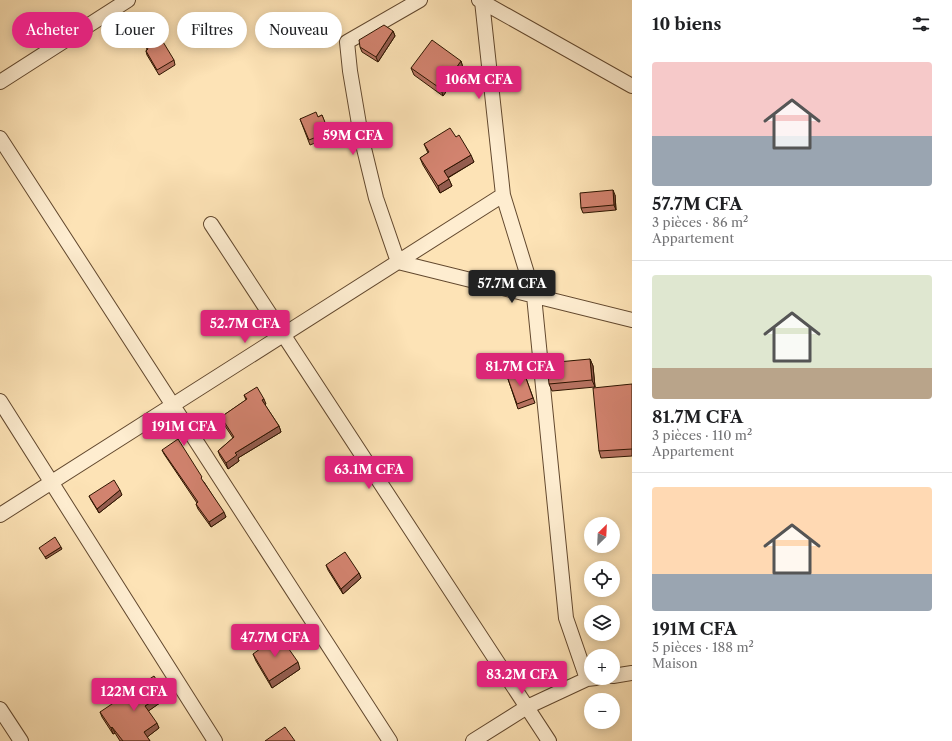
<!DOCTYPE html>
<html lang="fr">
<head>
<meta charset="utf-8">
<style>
	body { margin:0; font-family:"Libre Caslon Text",serif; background:#f2f2f2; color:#202124; height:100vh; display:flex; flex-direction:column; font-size:15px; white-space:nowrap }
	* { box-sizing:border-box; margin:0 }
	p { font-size:13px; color:#757577 }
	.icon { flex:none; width:22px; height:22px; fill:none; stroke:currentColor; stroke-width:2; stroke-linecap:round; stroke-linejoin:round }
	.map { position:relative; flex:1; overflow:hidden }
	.sheet { display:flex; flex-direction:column; background:#fff; width:320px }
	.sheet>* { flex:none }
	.guide { position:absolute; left:12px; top:12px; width:380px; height:36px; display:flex; gap:8px }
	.needle { width:26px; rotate:24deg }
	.tools { position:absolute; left:584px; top:517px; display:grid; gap:8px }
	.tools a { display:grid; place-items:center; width:36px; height:36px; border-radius:50%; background:#fff; box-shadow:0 2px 10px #0003; font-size:20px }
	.price { position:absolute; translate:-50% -34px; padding:0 9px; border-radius:4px; background:#db2777; color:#fff; font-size:13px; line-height:26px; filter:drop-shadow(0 1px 2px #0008) }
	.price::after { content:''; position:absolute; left:50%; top:24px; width:12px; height:9px; margin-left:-6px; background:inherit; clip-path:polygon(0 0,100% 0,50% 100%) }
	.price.on { background:#222; color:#fff }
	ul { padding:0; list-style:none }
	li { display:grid; align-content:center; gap:8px; height:212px; padding:0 20px }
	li+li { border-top:1px solid #e0e0e0 }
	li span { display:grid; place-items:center; height:124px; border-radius:4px; color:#555 }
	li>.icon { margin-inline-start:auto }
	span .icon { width:72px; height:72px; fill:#fffc; stroke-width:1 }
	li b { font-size:17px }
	h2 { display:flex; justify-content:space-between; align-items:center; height:48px; padding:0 20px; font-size:17px }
	.chip { padding:0 14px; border-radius:18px; background:#fff; box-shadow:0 2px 10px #0003; font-size:14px; line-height:36px }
	.chip.on { background:#db2777; color:#fff }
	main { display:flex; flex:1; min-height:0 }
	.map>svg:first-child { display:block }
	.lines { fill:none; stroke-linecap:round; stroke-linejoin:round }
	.minor-casing { stroke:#62482e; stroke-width:16 }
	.minor { stroke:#feedd0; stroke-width:14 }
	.wall { fill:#b5715f; stroke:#2e1500 }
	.shaded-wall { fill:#935c4e; stroke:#2e1500 }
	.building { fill:#d2836f; stroke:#2e1500 }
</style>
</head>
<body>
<main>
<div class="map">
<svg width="632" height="741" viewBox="0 0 632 741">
	<rect width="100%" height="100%" fill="#fde3b6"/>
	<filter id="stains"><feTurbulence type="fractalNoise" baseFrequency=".005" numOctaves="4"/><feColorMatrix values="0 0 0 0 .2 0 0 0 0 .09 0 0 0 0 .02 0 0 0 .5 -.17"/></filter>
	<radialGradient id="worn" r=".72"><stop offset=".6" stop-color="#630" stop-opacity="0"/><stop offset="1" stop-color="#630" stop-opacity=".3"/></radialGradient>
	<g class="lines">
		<g class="minor-casing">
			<path id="minor" d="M 420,0 L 347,42 L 350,71 L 361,136 L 376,198 L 398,262 L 632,320
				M 479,0 L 632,86
				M 482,1 L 503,195 L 534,296 L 566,618 L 587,679
				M 0,82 L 128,0
				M 0,138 L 390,741
				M 211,224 L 549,741
				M 0,401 L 215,741
				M 0,515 L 503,195
				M 613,676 L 632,673
				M 0,709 L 21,741
				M 473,741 L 527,707 L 587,679 L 596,678"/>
		</g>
		<use href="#minor" class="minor"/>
	</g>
	<path class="wall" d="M 134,25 L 174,60 L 175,65 L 159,75 L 147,55 L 146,51 L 147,49 L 136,30 Z
		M 393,31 L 395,36 L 378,62 L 362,52 L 360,47 Z
		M 461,61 L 463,68 L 443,96 L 414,75 L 411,68 Z
		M 322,115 L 330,137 L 310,145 L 300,119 L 318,117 Z
		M 456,137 L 474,162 L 448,178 L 452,186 L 440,193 L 423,165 L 420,158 L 428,153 L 424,144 Z
		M 615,195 L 616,210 L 583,213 L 581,208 Z
		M 590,359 L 593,366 L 595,387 L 552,391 L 549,384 Z
		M 522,367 L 535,403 L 518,409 L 508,379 Z
		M 632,384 L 632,456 L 601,458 L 599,451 Z
		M 244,395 L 266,404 L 265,405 L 279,426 L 281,432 L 238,458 L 239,461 L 228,469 L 220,456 L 218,451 L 233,438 L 223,423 L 221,417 L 246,400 Z
		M 162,450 L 204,482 L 226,517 L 211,527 L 198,509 L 196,504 L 197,503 L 164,454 Z
		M 122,495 L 99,513 L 91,500 L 89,496 Z
		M 326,565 L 359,573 L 361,578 L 343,594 L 328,570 Z
		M 253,654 L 300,669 L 272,688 L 256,661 Z
		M 167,698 L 148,711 L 159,728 L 147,737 L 150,741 L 120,741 L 115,733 L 113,734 L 102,717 L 100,712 Z"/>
	<path class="shaded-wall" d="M 393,31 L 395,36 L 378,62 L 376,57 Z
		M 461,61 L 463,68 L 443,96 L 441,89 Z
		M 471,155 L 474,162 L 447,178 L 444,171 Z
		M 449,179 L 452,186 L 440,193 L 438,186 Z
		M 613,190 L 615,195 L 616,210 L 614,205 Z
		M 590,359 L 593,366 L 595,387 L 592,380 Z
		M 264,399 L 266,404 L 264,406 L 262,400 Z
		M 279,426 L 281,432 L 238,458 L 239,461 L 228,469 L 226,463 L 235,453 Z
		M 120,490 L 122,495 L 99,513 L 97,509 Z
		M 224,512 L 226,517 L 211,527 L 209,522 Z
		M 61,547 L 62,549 L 46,559 L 45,557 Z
		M 359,573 L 361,578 L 343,594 L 341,589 Z
		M 298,662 L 300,669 L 272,688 L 269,681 Z
		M 165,693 L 167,698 L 147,712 L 145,706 Z
		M 157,723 L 159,728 L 146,738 L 144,732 Z
		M 112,727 L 115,733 L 113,734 L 111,728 Z"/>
	<path class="building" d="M 148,17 L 174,60 L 157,70 L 146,51 L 148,49 L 134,25 Z
		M 384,25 L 393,31 L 376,57 L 360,47 L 359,40 Z
		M 432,40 L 461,61 L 441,89 L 411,68 Z
		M 316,112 L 318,117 L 322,115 L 329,132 L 309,140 L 300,119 Z
		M 450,128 L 456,137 L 459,135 L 471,155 L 444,171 L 449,179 L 438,186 L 420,158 L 429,152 L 424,144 Z
		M 613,190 L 614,205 L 581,208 L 580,193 Z
		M 590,359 L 592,380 L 549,384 L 547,363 Z
		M 522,367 L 533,398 L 517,404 L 508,379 Z
		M 632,384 L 632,449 L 599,451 L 593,388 Z
		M 257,387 L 264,399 L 262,400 L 279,426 L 235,453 L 237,455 L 226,463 L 218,451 L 234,437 L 221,417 L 247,399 L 244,395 Z
		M 178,439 L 202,477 L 201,478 L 224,512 L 209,522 L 196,504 L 198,502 L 162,450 Z
		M 114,480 L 120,490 L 97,509 L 89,496 Z
		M 55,537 L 61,547 L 45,557 L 39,548 Z
		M 345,552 L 359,573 L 341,589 L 326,565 Z
		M 279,635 L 298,662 L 269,681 L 253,654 Z
		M 154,676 L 165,693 L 145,706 L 157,723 L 144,732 L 150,741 L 123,741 L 112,727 L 111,728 L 100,712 Z
		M 285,727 L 295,741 L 265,741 Z"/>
	<rect width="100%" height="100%" filter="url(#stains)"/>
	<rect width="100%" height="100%" fill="url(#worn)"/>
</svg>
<div class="tools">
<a><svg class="needle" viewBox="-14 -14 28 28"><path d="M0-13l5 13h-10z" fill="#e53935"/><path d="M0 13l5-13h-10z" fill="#757577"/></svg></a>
<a><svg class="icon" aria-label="locate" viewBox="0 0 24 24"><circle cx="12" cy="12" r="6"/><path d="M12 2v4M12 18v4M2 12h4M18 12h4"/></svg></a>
<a><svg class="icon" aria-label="layers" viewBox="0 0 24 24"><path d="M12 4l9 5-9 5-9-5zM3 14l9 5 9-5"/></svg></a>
<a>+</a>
<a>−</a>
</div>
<b class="price" style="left:479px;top:100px">106M CFA</b>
<b class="price" style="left:353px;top:156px">59M CFA</b>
<b class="price on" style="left:512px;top:304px">57.7M CFA</b>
<b class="price" style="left:245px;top:344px">52.7M CFA</b>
<b class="price" style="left:520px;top:387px">81.7M CFA</b>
<b class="price" style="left:184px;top:447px">191M CFA</b>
<b class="price" style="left:369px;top:490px">63.1M CFA</b>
<b class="price" style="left:275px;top:658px">47.7M CFA</b>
<b class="price" style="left:522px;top:695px">83.2M CFA</b>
<b class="price" style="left:134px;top:712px">122M CFA</b>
<div class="guide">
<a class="chip on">Acheter</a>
<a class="chip">Louer</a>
<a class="chip">Filtres</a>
<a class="chip">Nouveau</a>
</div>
</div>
<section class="sheet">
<h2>10 biens<svg class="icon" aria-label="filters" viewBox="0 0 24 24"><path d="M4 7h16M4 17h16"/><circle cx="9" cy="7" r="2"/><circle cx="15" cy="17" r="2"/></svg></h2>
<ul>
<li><span style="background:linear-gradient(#f6c9c9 60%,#9aa5b1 0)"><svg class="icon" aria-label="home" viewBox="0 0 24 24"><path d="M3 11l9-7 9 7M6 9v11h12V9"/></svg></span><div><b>57.7M CFA</b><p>3 pièces · 86 m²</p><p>Appartement</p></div></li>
<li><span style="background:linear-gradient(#dfe7d0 75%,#b9a48a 0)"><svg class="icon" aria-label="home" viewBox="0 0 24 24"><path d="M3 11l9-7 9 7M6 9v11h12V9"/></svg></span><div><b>81.7M CFA</b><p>3 pièces · 110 m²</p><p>Appartement</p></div></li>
<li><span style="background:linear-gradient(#ffd9b3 70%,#9aa5b1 0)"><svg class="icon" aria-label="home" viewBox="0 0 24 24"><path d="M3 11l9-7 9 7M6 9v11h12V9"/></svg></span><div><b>191M CFA</b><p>5 pièces · 188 m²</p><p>Maison</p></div></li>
</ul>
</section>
</main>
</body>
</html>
